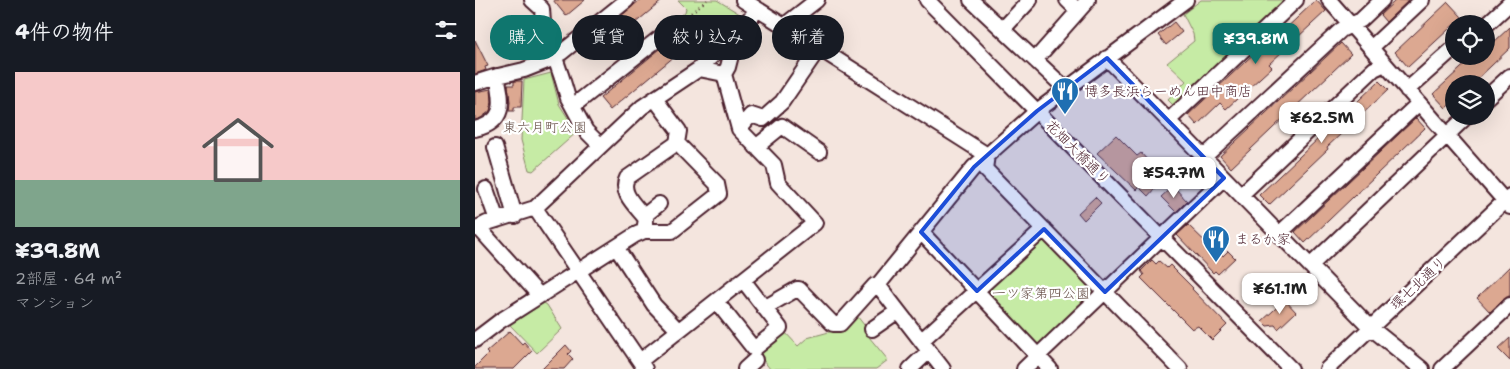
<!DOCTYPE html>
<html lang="ja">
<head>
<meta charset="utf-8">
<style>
	body { margin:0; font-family:"Shantell Sans","Klee One",sans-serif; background:#20242c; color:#f1f3f6; height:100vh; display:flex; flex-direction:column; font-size:19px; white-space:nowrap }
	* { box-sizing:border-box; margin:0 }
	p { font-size:16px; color:#9ea1a6 }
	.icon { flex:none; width:28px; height:28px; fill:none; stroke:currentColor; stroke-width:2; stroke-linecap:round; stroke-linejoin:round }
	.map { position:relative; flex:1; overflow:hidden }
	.drawer { display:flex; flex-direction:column; background:#171b24; width:475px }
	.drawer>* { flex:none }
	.hud { position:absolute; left:15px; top:15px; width:475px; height:45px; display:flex; gap:10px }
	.buttons { position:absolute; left:970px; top:15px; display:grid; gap:10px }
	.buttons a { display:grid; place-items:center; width:50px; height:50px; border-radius:50%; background:#171b24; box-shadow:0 5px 20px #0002; font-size:25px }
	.price { position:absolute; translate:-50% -42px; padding:0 11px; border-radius:10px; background:#fff; color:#222; font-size:16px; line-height:32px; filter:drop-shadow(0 1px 2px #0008) }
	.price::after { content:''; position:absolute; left:50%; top:30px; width:15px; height:11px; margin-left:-8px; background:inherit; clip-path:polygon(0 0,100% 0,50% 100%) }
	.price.current { background:#0f766e; color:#fff }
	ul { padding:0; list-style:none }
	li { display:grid; align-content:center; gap:10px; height:265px; padding:0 15px }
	li span { display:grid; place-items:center; height:155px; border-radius:0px; color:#555 }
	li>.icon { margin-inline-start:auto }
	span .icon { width:90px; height:90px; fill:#fffc; stroke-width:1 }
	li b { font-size:21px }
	h2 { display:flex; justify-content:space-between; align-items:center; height:60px; padding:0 15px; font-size:21px }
	.pill { padding:0 18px; border-radius:22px; background:#171b24; box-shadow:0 5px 20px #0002; font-size:18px; line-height:45px }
	.pill.current { background:#0f766e; color:#fff }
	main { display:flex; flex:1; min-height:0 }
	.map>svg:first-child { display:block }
	.green { fill:#c6eba5; stroke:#888568 }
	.building { fill:#dca891; stroke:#4a1f2b }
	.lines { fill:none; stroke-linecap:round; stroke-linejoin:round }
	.minor-casing { stroke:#4a1f2b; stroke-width:18 }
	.path { stroke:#4a1f2b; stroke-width:2; stroke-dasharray:1 4; stroke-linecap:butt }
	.minor { stroke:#fff; stroke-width:14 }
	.marked { fill:#1d4ed8; fill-opacity:0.2; stroke:#1d4ed8; stroke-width:4; stroke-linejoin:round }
	.labels { text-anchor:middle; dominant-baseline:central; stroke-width:4.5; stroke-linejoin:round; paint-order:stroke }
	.poi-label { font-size:14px; fill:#4a1f2b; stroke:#fff; text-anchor:start }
	.park-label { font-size:14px; fill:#69524a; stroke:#fff }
	.street-label { font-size:14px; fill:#4a1f2b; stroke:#fff }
</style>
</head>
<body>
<main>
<section class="drawer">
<h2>4件の物件<svg class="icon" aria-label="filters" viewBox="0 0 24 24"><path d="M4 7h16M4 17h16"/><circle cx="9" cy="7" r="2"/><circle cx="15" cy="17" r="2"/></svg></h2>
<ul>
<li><span style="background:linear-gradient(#f6c9c9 70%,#7fa58c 0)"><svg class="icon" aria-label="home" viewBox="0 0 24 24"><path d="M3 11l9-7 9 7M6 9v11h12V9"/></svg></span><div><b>¥39.8M</b><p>2部屋 · 64 m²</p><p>マンション</p></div></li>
</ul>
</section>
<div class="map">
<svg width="1035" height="369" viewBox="0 0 1035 369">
	<rect width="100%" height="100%" fill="#f4e5de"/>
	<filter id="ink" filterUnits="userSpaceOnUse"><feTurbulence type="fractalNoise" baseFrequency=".02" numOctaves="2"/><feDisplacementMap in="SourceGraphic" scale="10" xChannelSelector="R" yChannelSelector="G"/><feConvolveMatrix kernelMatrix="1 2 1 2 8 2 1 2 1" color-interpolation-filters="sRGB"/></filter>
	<g filter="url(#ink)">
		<path class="green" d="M 203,0 L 242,0 L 268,16 L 267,18 L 232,51 L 203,18 L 210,12 L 211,8 Z
			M 726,0 L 816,0 L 702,109 L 693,100 L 711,81 L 692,63 L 719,41 L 718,34 L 708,14 Z
			M 76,73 L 84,104 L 102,132 L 58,171 L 54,170 L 46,140 L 49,80 Z
			M 568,239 L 621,288 L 621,294 L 566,346 L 560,346 L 512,293 L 512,288 Z
			M 69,303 L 72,305 L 87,329 L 62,353 L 35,325 Z
			M 379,312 L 396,334 L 394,337 L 413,360 L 401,369 L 295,369 L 282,352 L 308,330 L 323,346 L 332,338 L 365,329 Z"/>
		<path class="building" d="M 78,0 L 110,0 L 91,16 Z
			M 165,0 L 188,0 L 118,58 L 109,47 Z
			M 841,0 L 851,11 L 794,64 L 797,67 L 751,109 L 745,103 L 722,125 L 713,115 L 785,48 L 787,51 Z
			M 921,0 L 934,0 L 911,22 L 905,15 Z
			M 973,2 L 987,17 L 933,67 L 920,52 Z
			M 699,22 L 707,32 L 691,45 L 683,35 Z
			M 1035,27 L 1035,48 L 997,84 L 979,84 L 979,101 L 971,108 L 958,94 L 999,56 L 1011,56 L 1011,45 L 1017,40 L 1019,42 Z
			M 207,31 L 212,38 L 208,41 L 212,46 L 135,110 L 125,98 Z
			M 0,40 L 13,66 L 10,67 L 11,70 L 0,74 Z
			M 866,43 L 876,54 L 756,168 L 745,156 Z
			M 39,81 L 47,81 L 46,107 L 39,107 L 39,111 L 34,111 L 35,102 L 33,85 L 39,85 Z
			M 904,81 L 913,90 L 852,147 L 853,149 L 794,205 L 784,195 Z
			M 16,89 L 17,102 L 15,111 L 6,118 L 0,120 L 0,92 Z
			M 941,118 L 950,128 L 830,243 L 820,232 Z
			M 641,135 L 662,156 L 666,153 L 674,162 L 664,172 L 680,188 L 673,196 L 664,187 L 661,190 L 622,153 Z
			M 698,186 L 712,201 L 701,212 L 686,197 Z
			M 620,197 L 626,203 L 609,220 L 603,213 Z
			M 713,225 L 742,253 L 744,251 L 748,256 L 753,251 L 760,258 L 743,274 L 740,271 L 738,273 L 702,235 Z
			M 677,260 L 681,264 L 684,261 L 692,268 L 695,265 L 718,288 L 717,289 L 752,325 L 737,340 L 723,326 L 717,329 L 666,278 L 669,275 L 666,271 Z
			M 1035,266 L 1035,295 L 1015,312 L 1002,298 Z
			M 810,300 L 821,312 L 803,329 L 800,325 L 792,326 L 787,321 Z
			M 35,331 L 47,344 L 49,342 L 57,351 L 39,369 L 0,369 L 0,367 L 13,354 L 11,352 Z
			M 1035,338 L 1035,361 L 1023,349 Z
			M 91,345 L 96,351 L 93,354 L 98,359 L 89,369 L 67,369 Z"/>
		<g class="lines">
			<g class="minor-casing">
				<path id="minor" d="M 57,0 L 67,9 L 68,23 L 87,78 L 93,98 L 111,131 L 125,145
					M 268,0 L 512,155
					M 452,0 L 816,369
					M 496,0 L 591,89
					M 592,0 L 603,11
					M 854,0 L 1035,207
					M 1011,25 L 1035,3
					M 310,28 L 315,21 L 342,0
					M 528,29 L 555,0
					M 896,48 L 947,0
					M 632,58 L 896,328 L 947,369
					M 560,60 L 613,0
					M 249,74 L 253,67 L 262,32
					M 0,83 L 19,77 L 49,70 L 72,61 L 86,53 L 152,0
					M 932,90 L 979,48
					M 1011,98 L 1035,76
					M 98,106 L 202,24
					M 693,121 L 821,0
					M 0,129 C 31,122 28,102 22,76
					M 264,129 L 276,115 L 288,119 L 307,102 L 344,48
					M 20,147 L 40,216
					M 281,147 L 307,126 L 344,152
					M 512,155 L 510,169 L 705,369
					M 729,157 L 866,30 L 886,20 L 907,0
					M 11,189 L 22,220
					M 766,195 L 899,69 L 910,64
					M 60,208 L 170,369
					M 169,216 L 184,204
					M 3,227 L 64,295
					M 0,229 L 12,223 L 60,208 L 167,107 L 224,69 L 283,10
					M 169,231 L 171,219 C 162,207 144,193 152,178 L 202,143
					M 446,232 L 575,369
					M 804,234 L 944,103
					M 141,247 L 179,305 L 203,330
					M 835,266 L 992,116
					M 241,301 L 279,349 L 305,328 L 268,280
					M 289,308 L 322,289 L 324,289 L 358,324 L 365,324 L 400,285 L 403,285
					M 397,329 L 423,311
					M 0,340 L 25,321 L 160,235 L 169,231 L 197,231 L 244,194 L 242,184 L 202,143 L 204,131 L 180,99
					M 446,341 L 569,229
					M 165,361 L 340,223 L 303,183 L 299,165 L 264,129 L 249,74 L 224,69
					M 270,369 L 280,360
					M 435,369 L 454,351
					M 468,369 L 403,285 L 499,167 L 562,111 L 711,0
					M 549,369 L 749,178
					M 852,369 L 1035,196
					M 967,369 L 1035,305"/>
			</g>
			<path class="path" d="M 212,16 L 232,0"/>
			<use href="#minor" class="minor"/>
		</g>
	</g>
	<path class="marked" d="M 632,58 L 749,178 L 630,292 L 569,229 L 502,291 L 446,232 L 499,167 L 562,111 Z"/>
	<defs>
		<g id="restaurant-pin" transform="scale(1.4375)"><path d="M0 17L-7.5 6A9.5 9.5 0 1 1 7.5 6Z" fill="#1f6fb2" stroke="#fff"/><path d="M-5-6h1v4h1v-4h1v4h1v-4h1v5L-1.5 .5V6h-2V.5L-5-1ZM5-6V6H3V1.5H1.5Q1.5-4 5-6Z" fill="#fff"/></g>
	</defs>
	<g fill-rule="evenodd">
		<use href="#restaurant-pin" x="590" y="91"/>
		<use href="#restaurant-pin" x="741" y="239"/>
	</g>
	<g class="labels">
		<g class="poi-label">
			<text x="609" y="91">博多長浜らーめん田中商店</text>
			<text x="760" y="239">まるか家</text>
		</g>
		<g class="park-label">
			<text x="70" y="127">東六月町公園</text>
			<text x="566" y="293">一ツ家第四公園</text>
		</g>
		<g class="street-label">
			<text transform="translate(603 152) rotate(45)">花畑大橋通り</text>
			<text transform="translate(943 283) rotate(-43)">環七北通り</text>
		</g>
	</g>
</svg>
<div class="buttons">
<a><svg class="icon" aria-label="locate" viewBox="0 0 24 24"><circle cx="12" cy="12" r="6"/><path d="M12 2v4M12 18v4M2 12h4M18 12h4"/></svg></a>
<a><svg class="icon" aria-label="layers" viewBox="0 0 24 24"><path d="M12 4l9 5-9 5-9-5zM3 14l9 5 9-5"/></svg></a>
</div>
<b class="price current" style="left:781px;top:65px">¥39.8M</b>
<b class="price" style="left:847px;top:144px">¥62.5M</b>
<b class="price" style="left:699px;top:199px">¥54.7M</b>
<b class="price" style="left:805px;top:315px">¥61.1M</b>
<div class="hud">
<a class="pill current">購入</a>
<a class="pill">賃貸</a>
<a class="pill">絞り込み</a>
<a class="pill">新着</a>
</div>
</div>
</main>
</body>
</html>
